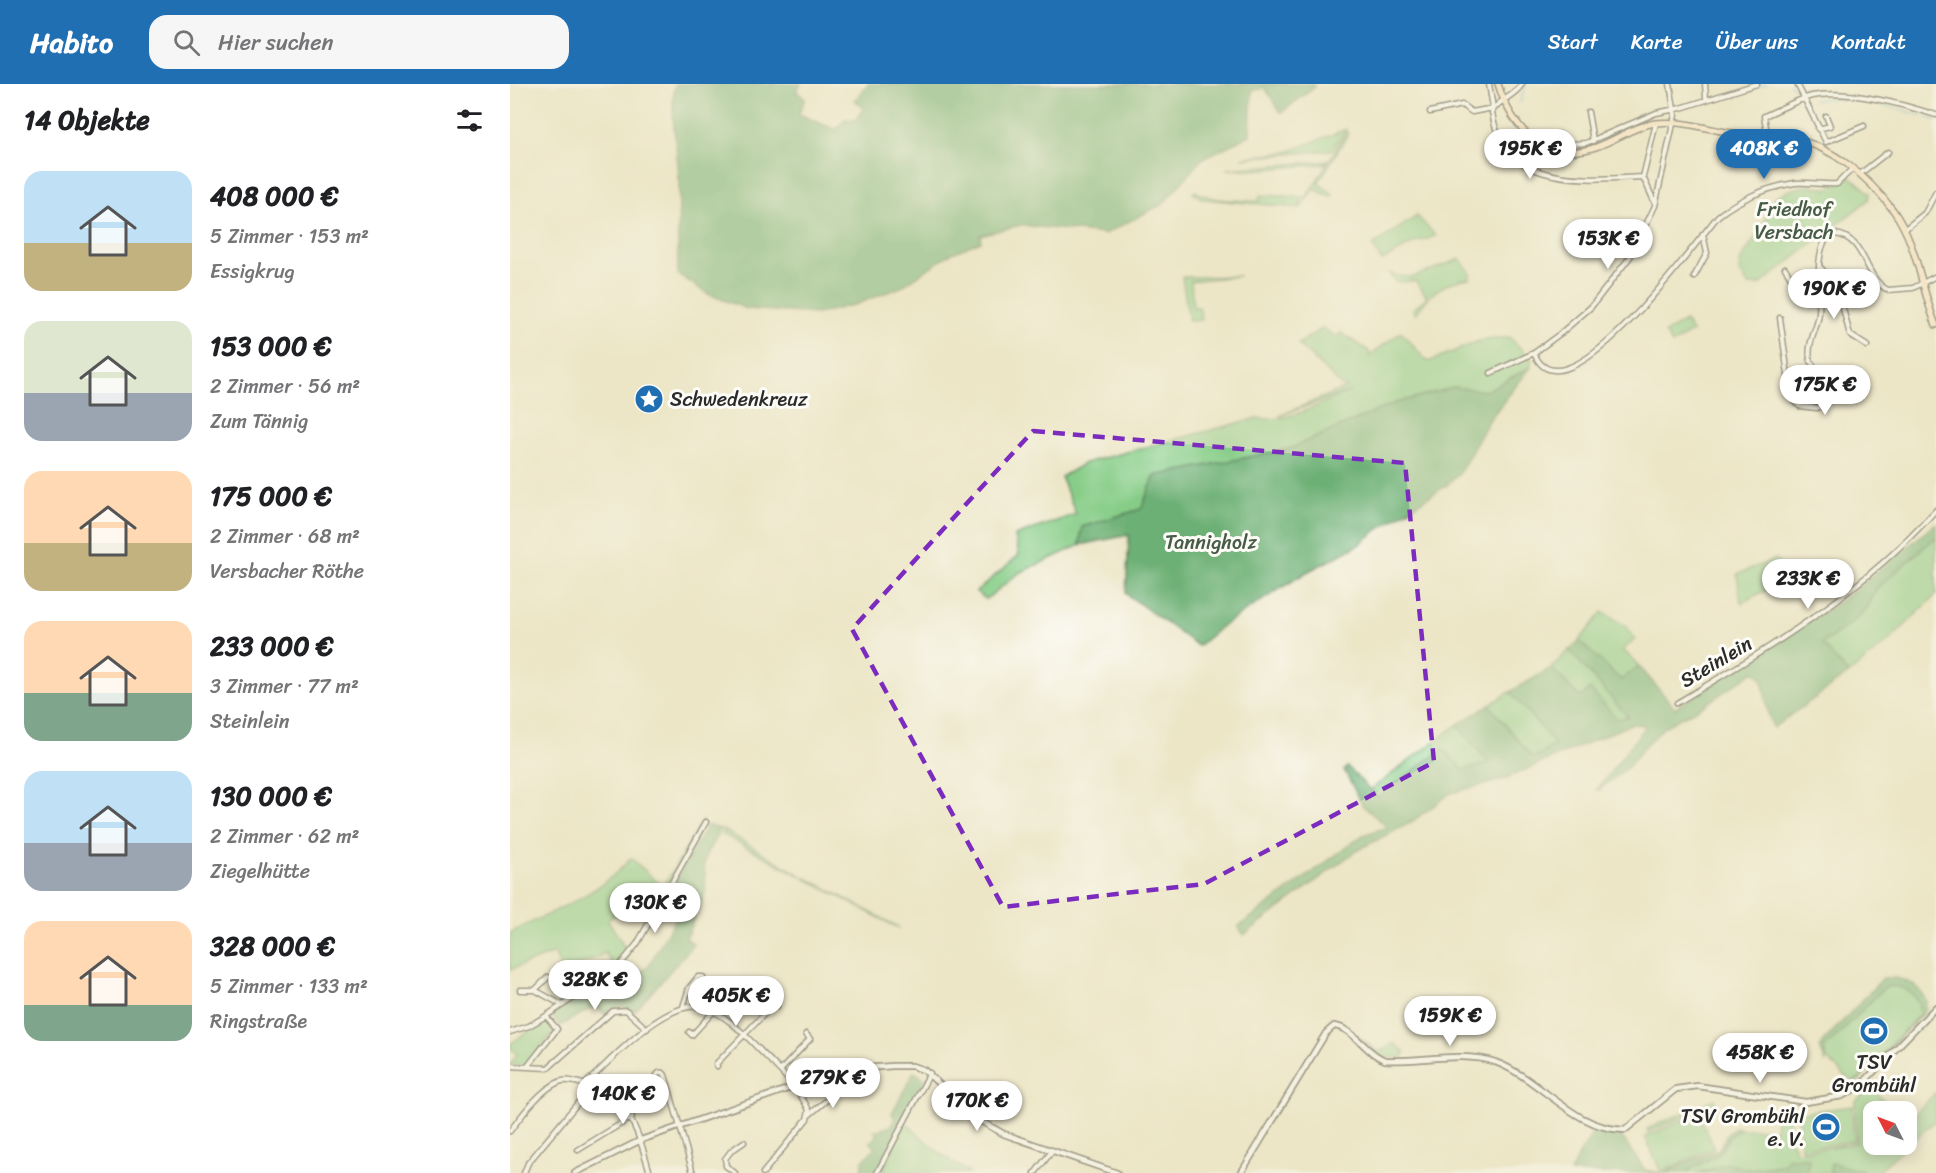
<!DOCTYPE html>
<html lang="de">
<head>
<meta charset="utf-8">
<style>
	body { margin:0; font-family:Sriracha,sans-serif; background:#f6f6f6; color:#202124; height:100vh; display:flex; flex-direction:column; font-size:22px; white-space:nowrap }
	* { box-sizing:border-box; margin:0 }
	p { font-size:20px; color:#757577 }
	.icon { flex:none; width:33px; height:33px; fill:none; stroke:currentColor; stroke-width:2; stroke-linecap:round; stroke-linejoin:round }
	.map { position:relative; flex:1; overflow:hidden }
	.sheet { display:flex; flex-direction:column; background:#fff; width:510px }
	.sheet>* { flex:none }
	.needle { width:39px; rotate:312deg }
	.controls { position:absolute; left:1353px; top:1017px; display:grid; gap:12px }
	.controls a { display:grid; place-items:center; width:54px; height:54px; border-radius:12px; background:#fff; box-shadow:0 3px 15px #0003; font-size:30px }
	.price { position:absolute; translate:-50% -51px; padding:0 14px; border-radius:21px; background:#fff; color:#222; font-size:20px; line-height:39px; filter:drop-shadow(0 2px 3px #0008) }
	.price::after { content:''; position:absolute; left:50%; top:36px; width:18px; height:14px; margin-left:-9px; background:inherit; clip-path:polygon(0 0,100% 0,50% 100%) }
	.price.active { background:#1f6fb2; color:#fff }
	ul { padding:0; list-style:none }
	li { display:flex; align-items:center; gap:18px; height:150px; padding:0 24px }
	li span { display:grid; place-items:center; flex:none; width:168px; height:120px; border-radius:18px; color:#555 }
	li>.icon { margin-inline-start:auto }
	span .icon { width:72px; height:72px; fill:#fffc; stroke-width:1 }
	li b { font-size:26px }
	h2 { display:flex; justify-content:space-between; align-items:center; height:72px; padding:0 24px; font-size:26px }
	header { display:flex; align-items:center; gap:36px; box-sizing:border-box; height:84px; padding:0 30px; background:#1f6fb2; color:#fff }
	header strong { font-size:28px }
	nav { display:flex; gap:33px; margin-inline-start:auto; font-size:21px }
	.search { width:420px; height:54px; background:#f6f6f6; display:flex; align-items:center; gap:15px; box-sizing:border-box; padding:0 21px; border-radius:18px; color:#757577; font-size:22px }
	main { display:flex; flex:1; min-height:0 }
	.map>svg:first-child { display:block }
	.green { fill:#87cd88; stroke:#597c5a; stroke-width:1.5 }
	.forest { fill:#6db074; stroke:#4c6e50; stroke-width:1.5 }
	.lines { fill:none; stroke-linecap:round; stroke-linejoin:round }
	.stream { stroke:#45acc4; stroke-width:1.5 }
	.minor-casing { stroke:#484742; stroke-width:7 }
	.tertiary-casing { stroke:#484742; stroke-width:8 }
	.secondary-casing { stroke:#484742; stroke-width:8 }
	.minor { stroke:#fff; stroke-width:4 }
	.tertiary { stroke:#fff; stroke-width:4.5 }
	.secondary { stroke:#fde5c5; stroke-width:5 }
	.marked { fill:none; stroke:#7b2cbf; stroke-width:4.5; stroke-dasharray:12 8; stroke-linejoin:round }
	.labels { text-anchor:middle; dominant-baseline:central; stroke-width:6; stroke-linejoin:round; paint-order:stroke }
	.park-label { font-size:20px; fill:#475c47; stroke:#fdfcf7 }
	.poi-label { font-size:20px; fill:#2b2b2b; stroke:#fdfcf7; text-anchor:start }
	.street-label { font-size:20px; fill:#2b2b2b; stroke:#fdfcf7 }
</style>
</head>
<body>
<header>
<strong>Habito</strong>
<div class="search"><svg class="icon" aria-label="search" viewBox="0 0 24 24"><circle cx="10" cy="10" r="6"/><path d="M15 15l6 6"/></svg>Hier suchen</div>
<nav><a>Start</a><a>Karte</a><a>Über uns</a><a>Kontakt</a></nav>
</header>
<main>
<section class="sheet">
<h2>14 Objekte<svg class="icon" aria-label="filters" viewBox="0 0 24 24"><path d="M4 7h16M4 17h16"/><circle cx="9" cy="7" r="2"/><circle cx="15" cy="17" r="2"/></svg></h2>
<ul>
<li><span style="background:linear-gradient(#bfe0f5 60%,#c2b280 0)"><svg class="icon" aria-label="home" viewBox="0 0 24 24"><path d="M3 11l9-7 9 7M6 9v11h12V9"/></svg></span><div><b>408 000 €</b><p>5 Zimmer · 153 m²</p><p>Essigkrug</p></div></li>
<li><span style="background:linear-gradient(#dfe7d0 60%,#9aa5b1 0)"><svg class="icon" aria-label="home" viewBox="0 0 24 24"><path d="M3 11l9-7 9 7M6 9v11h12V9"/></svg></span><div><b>153 000 €</b><p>2 Zimmer · 56 m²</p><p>Zum Tännig</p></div></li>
<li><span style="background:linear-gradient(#ffd9b3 60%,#c2b280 0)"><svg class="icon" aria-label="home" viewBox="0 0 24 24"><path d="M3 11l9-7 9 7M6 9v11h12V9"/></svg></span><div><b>175 000 €</b><p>2 Zimmer · 68 m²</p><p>Versbacher Röthe</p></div></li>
<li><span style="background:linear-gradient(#ffd9b3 60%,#7fa58c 0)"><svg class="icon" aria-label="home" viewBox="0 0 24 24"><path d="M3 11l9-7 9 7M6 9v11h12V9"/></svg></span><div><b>233 000 €</b><p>3 Zimmer · 77 m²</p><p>Steinlein</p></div></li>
<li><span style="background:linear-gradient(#bfe0f5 60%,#9aa5b1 0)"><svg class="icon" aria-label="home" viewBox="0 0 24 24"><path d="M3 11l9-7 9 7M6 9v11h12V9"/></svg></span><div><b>130 000 €</b><p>2 Zimmer · 62 m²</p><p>Ziegelhütte</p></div></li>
<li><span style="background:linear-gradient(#ffd9b3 70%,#7fa58c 0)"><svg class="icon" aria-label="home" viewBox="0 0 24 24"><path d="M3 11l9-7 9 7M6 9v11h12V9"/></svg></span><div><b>328 000 €</b><p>5 Zimmer · 133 m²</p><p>Ringstraße</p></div></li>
</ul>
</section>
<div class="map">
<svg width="1426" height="1089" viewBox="0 0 1426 1089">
	<rect width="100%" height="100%" fill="#fdfcf7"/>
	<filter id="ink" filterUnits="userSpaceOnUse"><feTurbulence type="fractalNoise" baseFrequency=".0167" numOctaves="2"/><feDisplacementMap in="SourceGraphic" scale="12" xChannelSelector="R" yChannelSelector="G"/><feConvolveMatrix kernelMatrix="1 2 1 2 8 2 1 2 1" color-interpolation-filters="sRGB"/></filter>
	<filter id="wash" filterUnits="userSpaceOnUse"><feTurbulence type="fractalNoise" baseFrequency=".008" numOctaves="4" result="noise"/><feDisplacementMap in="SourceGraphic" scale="24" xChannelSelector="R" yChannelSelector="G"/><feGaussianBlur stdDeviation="1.35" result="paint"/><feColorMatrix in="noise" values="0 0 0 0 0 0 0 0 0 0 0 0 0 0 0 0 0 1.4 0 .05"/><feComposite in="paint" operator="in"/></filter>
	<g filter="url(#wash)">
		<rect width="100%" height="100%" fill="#ece6c7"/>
		<path class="green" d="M 836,45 L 822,66 L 732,74 L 777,68 Z
			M 837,47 L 839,49 L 808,99 L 823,110 L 821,113 L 803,105 L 790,124 Z
			M 817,77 L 815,80 L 742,86 L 717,85 Z
			M 1340,92 L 1360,109 L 1358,116 L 1250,201 L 1238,201 L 1229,186 L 1231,176 L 1252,143 L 1264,114 C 1278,104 1300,98 1317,105 Z
			M 685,107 C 703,118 727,116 749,117 L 750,111 L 792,113 L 789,124 L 693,115 L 683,109 Z
			M 907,132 L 926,152 L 902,160 L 872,177 L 862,162 Z
			M 950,175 L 960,188 L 960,194 C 933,198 921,208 906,230 L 903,225 L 917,213 L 906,197 L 885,198 L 879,189 L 888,192 L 903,193 Z
			M 730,192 L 681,197 L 683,223 L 689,223 L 692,236 L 679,237 L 672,193 Z
			M 1175,237 L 1182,248 L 1162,260 L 1155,249 Z
			M 813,244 L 826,253 L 831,249 L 859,267 L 859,272 L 891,248 L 918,278 L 969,257 L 999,253 L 1021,274 L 1021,283 L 976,307 L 944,303 L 885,319 L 779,365 L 645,392 L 631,425 L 572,443 L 570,461 L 509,489 L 476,515 L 466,508 L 509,471 L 505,452 L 566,430 L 551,393 L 575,379 L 747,334 C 778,340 813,318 840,307 L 769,332 L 837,303 L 831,301 L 788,260 Z
			M 1426,453 L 1426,511 L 1379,557 L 1338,590 L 1311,560 L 1343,538 L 1358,523 L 1367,504 Z
			M 1266,475 L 1280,494 L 1231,519 L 1227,490 Z
			M 1092,528 L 1117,543 L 1125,555 L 1113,566 L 1129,582 L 1111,596 L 1069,557 Z
			M 1059,566 L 1119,632 L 1107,636 L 1080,605 L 1070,614 L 1041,584 Z
			M 1000,608 L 1046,661 L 1023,674 L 979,621 Z
			M 947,641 L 979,679 L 953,686 L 933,665 L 868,714 L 859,707 Z
			M 193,735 L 154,810 L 143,804 L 98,836 L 119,870 L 106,886 L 95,869 L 53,889 L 44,869 L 0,886 L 0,849 C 43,826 88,812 121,774 L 153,803 Z
			M 214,746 L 292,792 L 292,793 L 212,750 Z
			M 295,793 L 388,843 L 388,844 L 294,794 Z
			M 1385,901 C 1400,905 1409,914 1410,930 L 1349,995 L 1342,998 L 1317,975 L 1314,965 L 1375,903 Z
			M 35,936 L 43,942 L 44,947 L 16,982 L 0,981 L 7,970 L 0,964 L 0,960 Z
			M 833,941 L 867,967 L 874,966 L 884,959 L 895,968 L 893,974 L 871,973 Z
			M 1360,1003 L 1385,1027 L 1364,1028 L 1364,1060 L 1396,1060 L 1397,1038 L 1426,1008 L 1426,1036 L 1366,1089 L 1352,1089 L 1352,1087 L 1321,1080 L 1320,1089 L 1297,1089 L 1298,1074 L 1277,1074 L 1274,1080 L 1237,1088 L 1219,1079 L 1190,1089 L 1179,1089 L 1178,1086 L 1209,1070 L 1219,1053 L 1230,1045 L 1265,1045 L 1267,1024 L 1280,1024 L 1278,1051 L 1287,1068 L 1346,1059 L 1345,1018 Z
			M 1204,1015 L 1206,1019 L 1138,1048 L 1137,1045 Z
			M 1342,1022 L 1344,1057 L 1291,1065 L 1288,1029 Z
			M 1189,1029 L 1204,1064 L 1151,1088 L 1135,1053 Z
			M 395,1038 L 432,1071 L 460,1089 L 372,1089 Z"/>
		<path class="forest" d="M 165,0 L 291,0 L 286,7 L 295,14 L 289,30 L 326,46 L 335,35 L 345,36 L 354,24 L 345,16 L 358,0 L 804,0 L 805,3 L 771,29 L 755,4 L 742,7 L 740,51 L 692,75 L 653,120 L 595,150 L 511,141 L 470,151 L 471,157 L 440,170 L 391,203 L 347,220 L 307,230 L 237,225 L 198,210 L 168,190 C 167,161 169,132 169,102 C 169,69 159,33 165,0 Z
			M 1021,283 L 980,335 L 950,388 L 937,401 L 870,444 L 847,462 L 795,489 L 712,542 L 688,562 L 616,510 L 619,451 L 570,461 L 572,443 L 631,425 L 645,392 L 779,365 L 885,319 L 944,303 L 976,307 Z
			M 1426,439 L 1426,453 L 1367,504 L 1358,523 L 1343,538 L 1312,560 L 1338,590 L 1263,644 L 1258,629 L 1252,595 L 1244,587 L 1196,620 L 1154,643 L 1135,662 L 1118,683 L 1090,705 L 1086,707 L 1135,643 L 1134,641 L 1121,640 L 992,696 L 941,709 L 900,739 L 846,767 L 734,851 L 728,843 L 853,751 L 877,743 L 853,722 L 834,686 L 837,683 L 868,713 L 933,665 L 953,686 L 979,679 L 947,641 L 979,621 L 1023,674 L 1046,661 L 1000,608 L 1041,584 L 1070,613 L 1080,605 L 1107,635 L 1118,633 L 1059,566 L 1069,557 L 1111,596 L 1129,582 L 1165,624 L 1334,515 Z
			M 197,741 L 211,745 L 198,767 L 194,780 L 196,807 L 176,854 L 184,860 L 124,928 L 109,922 L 94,930 L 85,922 L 50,942 L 41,931 L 80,905 L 86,915 L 137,884 L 174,820 L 158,810 Z
			M 1373,894 C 1392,892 1407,899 1416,916 L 1416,926 L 1350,996 L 1342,998 L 1349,995 L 1410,930 C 1409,909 1394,900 1375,903 L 1314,965 L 1316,979 L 1310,965 L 1312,959 Z
			M 404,988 L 415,995 L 384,1051 L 387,1055 L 372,1089 L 350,1089 L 353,1077 L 365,1063 L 360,1058 L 368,1051 L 364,1047 L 381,1042 L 385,1035 L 382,1029 Z
			M 1225,1043 L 1230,1045 L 1219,1053 L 1209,1070 L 1179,1086 L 1179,1089 L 1153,1089 L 1209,1065 L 1216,1051 Z
			M 1086,1044 L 1109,1049 L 1135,1086 L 1152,1089 L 1060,1089 L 1068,1072 Z
			M 1277,1074 L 1299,1074 L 1297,1089 L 1190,1089 L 1219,1079 C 1236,1089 1254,1083 1274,1080 Z
			M 1321,1079 L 1352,1087 L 1352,1089 L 1320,1089 Z"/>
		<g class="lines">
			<path class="stream" d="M 1279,0 L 1285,4
				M 1205,15 L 1257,0
				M 1303,16 C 1338,10 1393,25 1426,36
				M 1010,18 L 1016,0"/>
		</g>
	</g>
	<g filter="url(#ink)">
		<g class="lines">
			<g class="minor-casing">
				<path id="minor" d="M 1012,0 C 1005,13 987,16 982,28 C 993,106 1077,95 1133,93
					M 1195,0 L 1196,14
					M 1287,0 L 1316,58 L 1354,42
					M 920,28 L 952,21 L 962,28 L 983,24 L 979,0
					M 1078,28 L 1083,57
					M 1256,43 L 1254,32 C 1269,26 1286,16 1302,12 C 1337,5 1392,20 1426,31
					M 1308,45 L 1320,42 L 1316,32
					M 1048,50 L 1046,55 L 1060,60 L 1076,59 L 1146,29 L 1171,24 L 1247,0
					M 1350,90 L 1378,68
					M 1145,119 L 1133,93 L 1146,39
					M 1395,145 L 1415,129 L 1426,108
					M 1275,184 L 1291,210 L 1309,213
					M 1311,184 L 1327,202 L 1340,251 L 1357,262
					M 1184,193 L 1197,169 L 1193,150
					M 1270,234 L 1281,313 L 1289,322 L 1307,324 C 1315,320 1320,314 1320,305 C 1321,292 1303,288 1300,275 C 1297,257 1308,245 1309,229 C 1311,207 1304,174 1316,155 L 1325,150 C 1356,153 1354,195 1378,206 L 1403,204 L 1426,192
					M 1024,269 C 1054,343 1189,154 1208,132 C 1229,115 1258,103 1285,99 C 1299,98 1313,101 1327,100 L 1342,85
					M 981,289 L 1024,269 L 1051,249 L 1081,223 L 1120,173 L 1145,122 L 1165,31 L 1160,0
					M 1167,619 C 1262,562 1350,511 1426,426
					M 38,893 L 25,906 L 52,921
					M 10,906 L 25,906
					M 173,923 L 179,904 L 188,893 L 193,893
					M 36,932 L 47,945 L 17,983 L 38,984 L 103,927 L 116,926 L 137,945
					M 0,948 L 19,942 L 36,932 L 106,886 L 127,860 L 196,738
					M 179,948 L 182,951 L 226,903 L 224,899
					M 0,982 L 17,983
					M 207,982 L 206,980 L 263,921 L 267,923
					M 271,986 L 300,955 L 296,950
					M146.5 993a4.5 4.5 0 1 1 9 0a4.5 4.5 0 1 1-9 0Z
					M 156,994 L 183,1089
					M 75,1000 C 101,977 157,912 195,924 C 214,930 229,945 243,959 C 263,980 286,1000 299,1026 L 297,1035 L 253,1089
					M 299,1031 L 337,999
					M 0,1047 C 12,1031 30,1006 49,998 C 57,994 68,999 76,1001 C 121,1015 128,1048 140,1089
					M 68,1066 L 122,1033
					M 14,1089 L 18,1079 L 81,1003
					M 225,1089 L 216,1082 L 215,1075 L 221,1067 L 234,1058
					M 367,1089 L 420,989
					M 525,1089 L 542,1067"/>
			</g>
			<g class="tertiary-casing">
				<path id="tertiary" d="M 65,1089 L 131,1056 L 309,994 L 342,985 L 383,982 L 402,982 L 414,986 L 467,1035 L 494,1050 L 607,1089
					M 731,1089 L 816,949 L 824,942 C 844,944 856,970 875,976 C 911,978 951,967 985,978 C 1030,994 1064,1046 1115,1046 L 1166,1005 L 1188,1002 L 1296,1018 L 1332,1012 L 1350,1002 L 1426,923"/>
			</g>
			<g class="secondary-casing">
				<path id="secondary" d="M 988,0 C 1002,45 1035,80 1086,63 C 1106,56 1124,42 1145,39 C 1171,36 1196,45 1222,49 C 1241,52 1261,50 1281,54 C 1322,62 1358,93 1383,126 C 1408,161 1410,202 1426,241"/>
			</g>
			<use href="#minor" class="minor"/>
			<use href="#tertiary" class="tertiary"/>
			<use href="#secondary" class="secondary"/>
		</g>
	</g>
	<path d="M0 0H1426V1089H0ZM 523,347 L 895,379 L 924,678 L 694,800 L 493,823 L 342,545 Z" fill="#ece6c7" fill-opacity=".55" fill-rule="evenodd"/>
	<path class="marked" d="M 523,347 L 895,379 L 924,678 L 694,800 L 493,823 L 342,545 Z"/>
	<defs>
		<g id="sight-disc" transform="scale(1.5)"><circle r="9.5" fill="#1f6fb2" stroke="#fdfcf7"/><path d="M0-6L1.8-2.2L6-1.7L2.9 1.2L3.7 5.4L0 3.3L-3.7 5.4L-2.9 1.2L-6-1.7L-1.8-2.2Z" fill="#fff"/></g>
		<g id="stadium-disc" transform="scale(1.5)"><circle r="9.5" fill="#1f6fb2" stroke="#fdfcf7"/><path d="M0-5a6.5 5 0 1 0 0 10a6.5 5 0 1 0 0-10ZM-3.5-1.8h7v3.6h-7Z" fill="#fff"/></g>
	</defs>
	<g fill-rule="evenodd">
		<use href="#sight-disc" x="139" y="315"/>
		<use href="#stadium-disc" x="1364" y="947"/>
		<use href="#stadium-disc" x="1316" y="1043"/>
	</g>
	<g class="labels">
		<g class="park-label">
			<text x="1284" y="125">Friedhof<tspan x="1284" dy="23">Versbach</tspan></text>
			<text x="701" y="458">Tannigholz</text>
		</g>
		<g class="poi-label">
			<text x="160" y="315">Schwedenkreuz</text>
			<text x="1364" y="978" text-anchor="middle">TSV<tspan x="1364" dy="23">Grombühl</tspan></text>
			<text x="1295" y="1032" text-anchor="end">TSV Grombühl<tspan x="1295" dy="23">e. V.</tspan></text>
		</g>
		<g class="street-label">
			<text transform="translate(1206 578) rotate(-31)">Steinlein</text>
		</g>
	</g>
</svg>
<div class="controls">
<a><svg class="needle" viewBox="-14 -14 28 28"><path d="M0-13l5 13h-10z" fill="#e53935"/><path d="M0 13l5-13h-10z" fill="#757577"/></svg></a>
</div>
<b class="price" style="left:1020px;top:96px">195K €</b>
<b class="price active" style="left:1254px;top:96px">408K €</b>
<b class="price" style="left:1098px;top:186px">153K €</b>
<b class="price" style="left:1324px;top:236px">190K €</b>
<b class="price" style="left:1315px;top:332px">175K €</b>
<b class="price" style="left:1298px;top:526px">233K €</b>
<b class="price" style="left:145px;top:850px">130K €</b>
<b class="price" style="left:85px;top:927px">328K €</b>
<b class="price" style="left:226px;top:943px">405K €</b>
<b class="price" style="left:940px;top:963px">159K €</b>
<b class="price" style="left:1250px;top:1000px">458K €</b>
<b class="price" style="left:323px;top:1025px">279K €</b>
<b class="price" style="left:113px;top:1041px">140K €</b>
<b class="price" style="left:467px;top:1048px">170K €</b>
</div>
</main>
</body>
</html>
